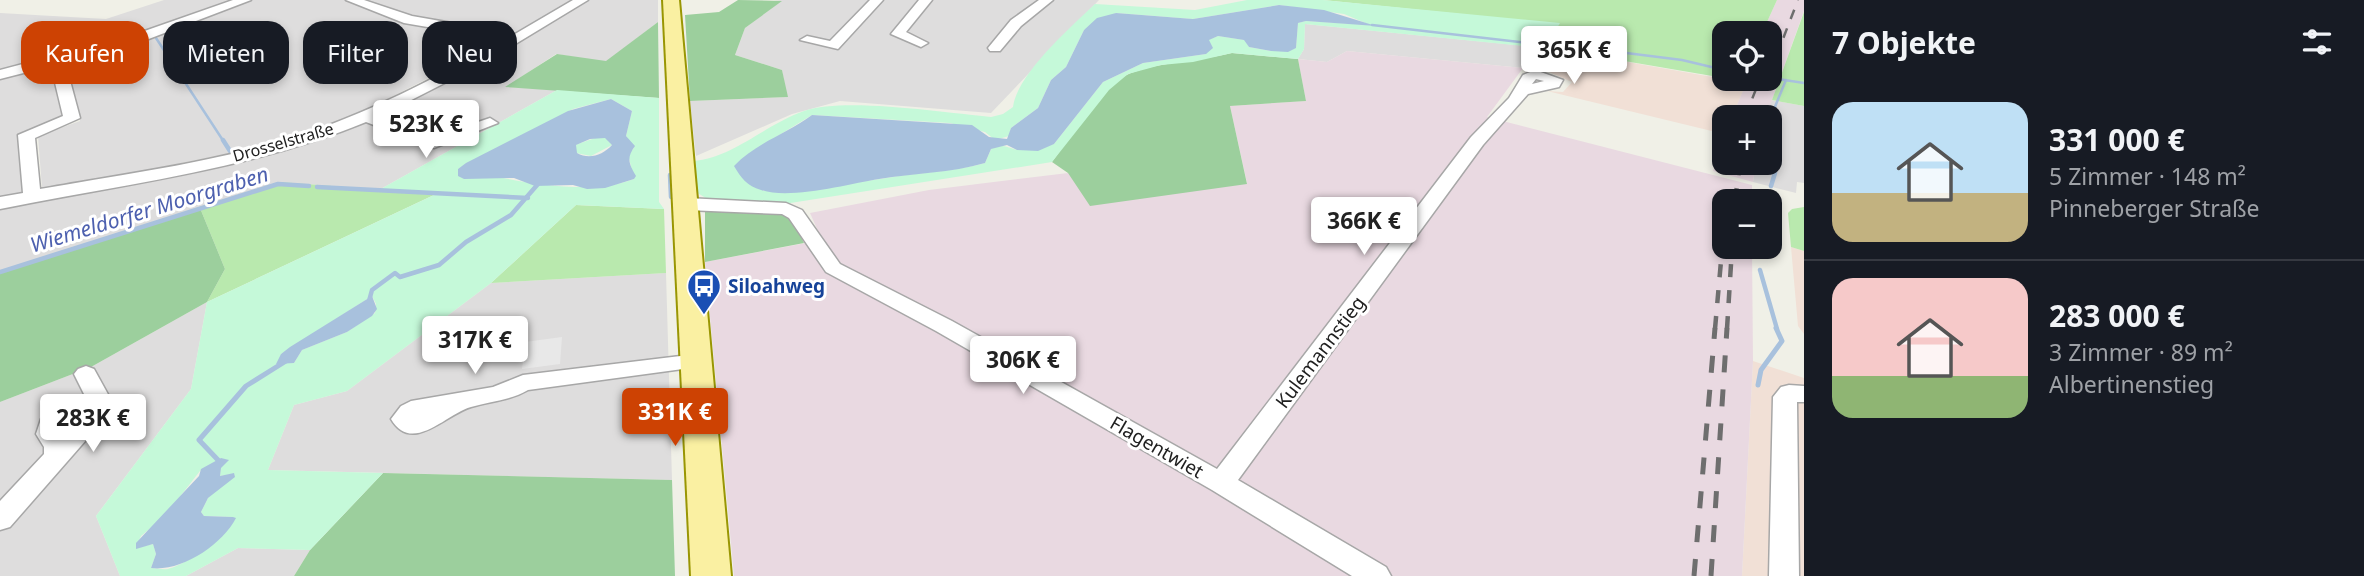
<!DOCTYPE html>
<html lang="de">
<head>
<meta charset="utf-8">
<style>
	body { margin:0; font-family:"Noto Sans",sans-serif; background:#20242c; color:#f1f3f6; height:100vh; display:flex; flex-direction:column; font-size:26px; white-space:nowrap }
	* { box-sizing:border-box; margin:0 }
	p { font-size:23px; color:#9ea1a6 }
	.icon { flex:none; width:38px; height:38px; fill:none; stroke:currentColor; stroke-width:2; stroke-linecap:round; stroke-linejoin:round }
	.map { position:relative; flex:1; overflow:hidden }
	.drawer { display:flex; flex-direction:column; background:#171b24; width:560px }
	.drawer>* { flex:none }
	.guide { position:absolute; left:21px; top:21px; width:665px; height:63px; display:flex; gap:14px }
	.buttons { position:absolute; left:1712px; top:21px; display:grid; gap:14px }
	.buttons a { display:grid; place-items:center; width:70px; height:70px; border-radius:14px; background:#171b24; box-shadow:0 4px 10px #0003; font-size:35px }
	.price { position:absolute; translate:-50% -60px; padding:0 16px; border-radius:7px; background:#fff; color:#222; font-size:23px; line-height:46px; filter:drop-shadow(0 2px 4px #0008) }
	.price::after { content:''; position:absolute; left:50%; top:42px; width:21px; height:16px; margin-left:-10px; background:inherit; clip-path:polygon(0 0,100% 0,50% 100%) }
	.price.selected { background:#cd4203; color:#fff }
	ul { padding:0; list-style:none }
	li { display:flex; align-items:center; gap:21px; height:175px; padding:0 28px }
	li+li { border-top:2px solid #363941 }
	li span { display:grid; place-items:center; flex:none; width:196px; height:140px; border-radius:21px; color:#555 }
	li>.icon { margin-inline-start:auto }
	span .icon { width:84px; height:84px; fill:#fffc; stroke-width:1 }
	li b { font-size:30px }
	h2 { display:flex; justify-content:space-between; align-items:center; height:84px; padding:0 28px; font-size:30px }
	.pill { padding:0 24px; border-radius:21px; background:#171b24; box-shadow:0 4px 10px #0003; font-size:24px; line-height:63px }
	.pill.selected { background:#cd4203; color:#fff }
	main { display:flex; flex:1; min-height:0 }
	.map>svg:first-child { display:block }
	.residential { fill:#dedddd }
	.commercial { fill:#f1e0d6 }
	.industrial { fill:#e9d9e1 }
	.grass { fill:#b9e9ae }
	.forest { fill:#9ccf9d }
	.park { fill:#c5f9d9; fill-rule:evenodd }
	.parking { fill:#e8e8e8 }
	.water { fill:#a8c1dd; fill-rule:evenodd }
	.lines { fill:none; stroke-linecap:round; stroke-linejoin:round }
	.stream-far2 { stroke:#a8c1dd; stroke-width:2.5 }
	.stream-far1 { stroke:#a8c1dd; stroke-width:4.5 }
	.stream { stroke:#a8c1dd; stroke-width:5 }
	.minor-casing { stroke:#a7a7a7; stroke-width:3 }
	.major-casing { stroke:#999603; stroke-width:4 }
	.minor { fill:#fff; fill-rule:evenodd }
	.major { fill:#faf0a2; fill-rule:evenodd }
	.rail-far2 { stroke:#6e6e6e; stroke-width:2.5; stroke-dasharray:10 10; stroke-linecap:butt }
	.rail-far1 { stroke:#6e6e6e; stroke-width:4.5; stroke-dasharray:13 13; stroke-linecap:butt }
	.rail { stroke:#6e6e6e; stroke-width:5; stroke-dasharray:17 17; stroke-linecap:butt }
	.labels { text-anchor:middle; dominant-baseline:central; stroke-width:6; stroke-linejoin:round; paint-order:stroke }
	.far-street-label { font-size:16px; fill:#202020; stroke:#fff }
	.transit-label { font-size:19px; font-weight:bold; fill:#164399; stroke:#fff; text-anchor:start }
	.street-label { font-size:19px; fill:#202020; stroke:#fff }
	.water-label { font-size:21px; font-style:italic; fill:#4d60af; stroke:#fff }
</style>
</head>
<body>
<main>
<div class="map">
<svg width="1804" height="576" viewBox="0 0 1804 576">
	<rect width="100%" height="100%" fill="#f0f0e7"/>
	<path class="residential" d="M 164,0 L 240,0 L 139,36 L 0,73 L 0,13 L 106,19 Z
		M 251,0 L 346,0 L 405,22 L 503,40 L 360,113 L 290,141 L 53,189 L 42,188 L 38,136 L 80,121 L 65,62 L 145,38 Z
		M 361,0 L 572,0 L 516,34 L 508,35 L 434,23 Z
		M 589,0 L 658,0 L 658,22 L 606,62 L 556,54 L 506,87 L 557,90 L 379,190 L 280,182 L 0,273 L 0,206 L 292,148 L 333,133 L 450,79 Z
		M 774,0 L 1099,0 L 991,113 L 840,101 L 792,114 L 696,156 L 690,101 L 787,97 L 782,70 L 735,55 L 745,28 L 781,1 Z
		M 1305,24 L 1537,47 L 1530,56 L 1535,59 L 1528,68 L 1523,68 L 1347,51 L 1327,62 L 1298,59 L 1304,49 Z
		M 37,68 L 52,70 L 65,118 L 19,135 L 27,191 L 0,199 L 0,78 Z
		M 1771,100 L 1804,106 L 1804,183 L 1797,182 L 1796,193 L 1753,182 L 1756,163 L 1769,163 L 1769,117 L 1766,117 Z
		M 666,273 L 672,480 L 268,470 L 294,405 L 347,391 L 491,283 Z
		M 207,302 L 191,389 L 96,516 L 120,576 L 0,576 L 0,402 L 91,367 Z
		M 238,548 L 310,550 L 294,576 L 186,576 Z"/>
	<path class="commercial" d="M 1554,49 L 1724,79 L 1747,82 L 1732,117 L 1724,117 L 1724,134 L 1547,91 L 1563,92 L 1572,82 L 1549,72 L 1541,64 L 1548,50 Z
		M 1791,247 L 1804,251 L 1804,334 L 1798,326 Z
		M 1753,361 L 1804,378 L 1804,576 L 1742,576 Z"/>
	<path class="industrial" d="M 1777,0 L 1804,0 L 1804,11 L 1766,117 L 1732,117 L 1748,79 L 1769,79 L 1769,33 L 1762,33 Z
		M 1347,51 L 1523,68 L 1487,117 L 1752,185 L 1752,201 L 1724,201 L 1724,247 L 1752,247 L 1753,361 L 1742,576 L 734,576 L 705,262 L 822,240 L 810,213 L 929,190 L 1068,173 L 1247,183 L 1230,106 L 1306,101 L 1298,59 L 1327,62 Z
		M 1724,136 L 1724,163 L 1756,163 L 1753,182 L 1713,171 Z"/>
	<path class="grass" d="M 1323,0 L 1777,0 L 1762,33 L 1724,33 L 1724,78 L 1554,49 L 1553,34 L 1559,24 Z
		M 1804,12 L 1804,106 L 1772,100 Z
		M 280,182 L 436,194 L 207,302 L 225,269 L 200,208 Z
		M 576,205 L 664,209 L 666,273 L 491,283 Z
		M 1804,207 L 1804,251 L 1791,247 L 1788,213 L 1792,209 Z"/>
	<path class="forest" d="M 738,0 L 782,1 L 745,28 L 735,55 L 782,70 L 788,97 L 690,101 L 685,15 L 719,12 Z
		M 658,22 L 659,98 L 505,87 L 557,54 L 606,61 Z
		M 1232,53 L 1298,59 L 1306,101 L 1230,106 L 1247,184 L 1090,206 L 1068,173 L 1052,162 C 1070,138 1103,84 1131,73 C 1161,62 1199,61 1232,53 Z
		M 200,208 L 225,269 L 207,302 L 91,367 L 0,402 L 0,273 Z
		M 715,209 L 777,213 L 792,217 L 804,243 L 705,262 L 705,212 Z
		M 383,473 L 672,480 L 675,576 L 294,576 L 310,550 Z"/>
	<path class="park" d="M 1247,0 L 1323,0 L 1560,23 L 1553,34 L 1554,49 L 1305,24 L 1304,49 L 1298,59 L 1232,53 L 1193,62 L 1161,65 L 1128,74 L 1109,90 L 1052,162 L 784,204 L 709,200 L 696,192 L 693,161 C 733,158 766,124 804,111 C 846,97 944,113 991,117 L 1003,114 L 1013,107 C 1017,74 1071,27 1095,4 L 1195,10 ZM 1279,5 L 1344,14 L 1370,25 L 1306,21 L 1298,23 L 1296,48 L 1271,51 L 1249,47 L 1245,40 L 1218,36 L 1208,40 L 1206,54 L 1143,63 L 1103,82 L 1054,144 C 1043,146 1030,150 1020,150 C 1009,149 1005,143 992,147 L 985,163 C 957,171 928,172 899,176 C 852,183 810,191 763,191 L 776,137 L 812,115 L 950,123 L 985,132 L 995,140 L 1009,136 L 1011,128 L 1038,108 L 1051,80 L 1066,67 L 1084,30 L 1116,13 L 1193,19 Z
		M 557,90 L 659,98 L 659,202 L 664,209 L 576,205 L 491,283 L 347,391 L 294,405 L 268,470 L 383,473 L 310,550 L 238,548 L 186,576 L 120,576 L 96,516 L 191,389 L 207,302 L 434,195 L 379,190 ZM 611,99 L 632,111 L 626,136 L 634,148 L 628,154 L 634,179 C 585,198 509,179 458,169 L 573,109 ZM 372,296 L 376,304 L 375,313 L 347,332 L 302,350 L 294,363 L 281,354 ZM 221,458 L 220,476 L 233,474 L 208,498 L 201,512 L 204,516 L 233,517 C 236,532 184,566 168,569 C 162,570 156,568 151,568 L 156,554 L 153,544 L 136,548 L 141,536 L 164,517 L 200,471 Z
		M 595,138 L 606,138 L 612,145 L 591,156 L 576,153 L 575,145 Z"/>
	<path class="parking" d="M 562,337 L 560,364 L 522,369 L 525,342 Z"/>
	<path class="water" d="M 1279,5 L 1324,10 L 1376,26 L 1306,21 L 1298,23 L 1296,48 L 1288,52 L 1271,51 L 1249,47 L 1244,40 L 1218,36 L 1209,40 L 1213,48 L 1206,54 L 1143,63 L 1103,82 L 1054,144 L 1038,151 L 1017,150 L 1007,145 L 991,149 L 985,163 C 951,173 914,173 879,179 C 848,184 790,200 761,190 C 747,186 741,178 734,166 C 756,143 786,134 812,115 L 972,125 L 989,137 L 1007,139 L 1011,128 L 1038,108 L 1051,80 L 1066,67 L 1084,30 L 1097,18 L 1116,13 L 1193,19 Z
		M 611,99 L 632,111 L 626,136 L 635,146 C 626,158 629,164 636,176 L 634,179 L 605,188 L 587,189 L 573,185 L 535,186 L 514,178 L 464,179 L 458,176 L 458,169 L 466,163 L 568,111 ZM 605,138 L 612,145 C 603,155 589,160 577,153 L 576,145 L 590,139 Z
		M 372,296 L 377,309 L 372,316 L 347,332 L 302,350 L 294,363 L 276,364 L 281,354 L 290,347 Z
		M 221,458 L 229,460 L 221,468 L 220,476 L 234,473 L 235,477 L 208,498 L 201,512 L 204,516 L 233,517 L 236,518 C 222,545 181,572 151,568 L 156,554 L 153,544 L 136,549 L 136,543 L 199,476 L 201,469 Z"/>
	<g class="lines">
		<path class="stream-far2" d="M 1372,25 L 1536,44
			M 156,38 L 224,142
			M 1555,44 L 1682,60 L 1724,70
			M 1778,79 L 1804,83
			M 1772,142 L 1774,128 L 1770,119 L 1786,80"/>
		<path class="stream-far1" d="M 223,140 L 230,151
			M 670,175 L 671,197
			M 1771,186 L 1775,173 L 1772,140
			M 317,187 L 528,198
			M 1764,196 L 1767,192
			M 1760,270 L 1777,329
			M 0,272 L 278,184 L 309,186
			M 369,301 L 372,290 L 395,273 L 400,277 L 439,265 L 466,242 L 511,215 L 538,184"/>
		<path class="stream" d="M 1758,385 L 1761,370 L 1782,341 L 1776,328
			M 218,460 L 199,440 L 246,386 L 286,361"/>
		<g class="minor-casing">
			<path id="minor" d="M 233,0 L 251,0 L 146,40 L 65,62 L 80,118 L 35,138 L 40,189 C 124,174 210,163 291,138 C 366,115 435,78 504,40 L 404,23 L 346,0 L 364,0 L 412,16 L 515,34 L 573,0 L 588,0 L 484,63 L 380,116 L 434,137 L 490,118 L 498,123 L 434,148 L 366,122 C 249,170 123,184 0,209 L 0,197 L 23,193 L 18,135 L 63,116 L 51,66 L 0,79 L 0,70 L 136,34 Z
				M 870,0 L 883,0 L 838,49 L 800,40 L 807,36 L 830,41 Z
				M 919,0 L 932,0 L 906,32 L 928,43 L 921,47 L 891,34 Z
				M 1039,0 L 1053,0 L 1021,26 L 1000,51 L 990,51 L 988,48 L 1011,20 Z
				M 1535,70 L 1563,80 L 1559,87 L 1528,94 L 1483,145 L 1238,480 L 1386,567 L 1391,576 L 1352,576 L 1212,490 L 936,331 L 826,272 L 789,218 L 782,214 L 687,210 L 678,204 L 687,198 L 786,203 L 802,210 L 840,264 L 952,321 L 1217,469 L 1471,137 L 1509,98 L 1523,75 ZM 1536,79 L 1544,81 L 1532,84 Z
				M 697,354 L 705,356 L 709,361 L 705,366 L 528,390 C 509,401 491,401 471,407 C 446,414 412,455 391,419 L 401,406 L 411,401 L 493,387 L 523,375 Z
				M 86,366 L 94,369 L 115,407 L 10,527 L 0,530 L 0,501 L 44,454 L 44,447 L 36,434 L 41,419 L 68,407 L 90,406 L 74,374 L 78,369 ZM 72,423 L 74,423 L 63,435 L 62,429 Z
				M 1789,385 L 1804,386 L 1804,402 L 1797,402 L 1799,576 L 1769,576 L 1773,397 L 1781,387 Z"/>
		</g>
		<g class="major-casing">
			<path id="major" d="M 663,0 L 679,0 L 731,576 L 691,576 Z"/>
		</g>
		<use href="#minor" class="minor"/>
		<use href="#major" class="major"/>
		<path class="rail-far2" d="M 1769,75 L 1798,0
			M 1745,117 L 1760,79"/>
		<path class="rail-far1" d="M 1735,201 L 1740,163
			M 1715,329 L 1724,227
			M 1727,329 L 1732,248"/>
		<path class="rail" d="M 1694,576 L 1715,328
			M 1711,576 L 1727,328"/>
	</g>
	<defs>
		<g id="bus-pin" transform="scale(1.75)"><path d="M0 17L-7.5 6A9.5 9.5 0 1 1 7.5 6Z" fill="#1a4fb4" stroke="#fff"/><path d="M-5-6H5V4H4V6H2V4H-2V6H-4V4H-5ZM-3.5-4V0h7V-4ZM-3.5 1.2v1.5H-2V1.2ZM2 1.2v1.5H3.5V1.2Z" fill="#fff"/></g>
	</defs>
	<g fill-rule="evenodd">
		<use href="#bus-pin" x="704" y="286"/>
	</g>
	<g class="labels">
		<g class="far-street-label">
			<text transform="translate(283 142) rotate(-16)">Drosselstraße</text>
		</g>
		<g class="transit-label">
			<text x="728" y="286">Siloahweg</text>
		</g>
		<g class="street-label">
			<text transform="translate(1320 352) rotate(-53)">Kulemannstieg</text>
			<text transform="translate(1157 447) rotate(30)">Flagentwiet</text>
		</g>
		<g class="water-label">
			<text transform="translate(149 209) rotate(-17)">Wiemeldorfer Moorgraben</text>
		</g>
	</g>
</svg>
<div class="buttons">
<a><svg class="icon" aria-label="locate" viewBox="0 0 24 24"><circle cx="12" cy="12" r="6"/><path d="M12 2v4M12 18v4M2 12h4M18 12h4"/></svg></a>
<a>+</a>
<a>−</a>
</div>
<b class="price" style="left:1574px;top:86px">365K €</b>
<b class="price" style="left:426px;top:160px">523K €</b>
<b class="price" style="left:1364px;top:257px">366K €</b>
<b class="price" style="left:475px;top:376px">317K €</b>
<b class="price" style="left:1023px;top:396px">306K €</b>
<b class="price selected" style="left:675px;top:448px">331K €</b>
<b class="price" style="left:93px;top:454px">283K €</b>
<div class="guide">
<a class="pill selected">Kaufen</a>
<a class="pill">Mieten</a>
<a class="pill">Filter</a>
<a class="pill">Neu</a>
</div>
</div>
<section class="drawer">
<h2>7 Objekte<svg class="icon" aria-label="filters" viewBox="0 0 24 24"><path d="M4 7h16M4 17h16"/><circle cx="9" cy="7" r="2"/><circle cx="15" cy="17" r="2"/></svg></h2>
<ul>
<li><span style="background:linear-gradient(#bfe0f5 65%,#c2b280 0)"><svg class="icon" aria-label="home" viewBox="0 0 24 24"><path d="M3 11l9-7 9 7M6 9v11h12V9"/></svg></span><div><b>331 000 €</b><p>5 Zimmer · 148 m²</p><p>Pinneberger Straße</p></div></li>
<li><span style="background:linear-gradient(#f6c9c9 70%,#8fb573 0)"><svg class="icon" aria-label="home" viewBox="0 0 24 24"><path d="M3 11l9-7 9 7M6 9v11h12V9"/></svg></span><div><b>283 000 €</b><p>3 Zimmer · 89 m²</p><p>Albertinenstieg</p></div></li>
</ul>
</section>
</main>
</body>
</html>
